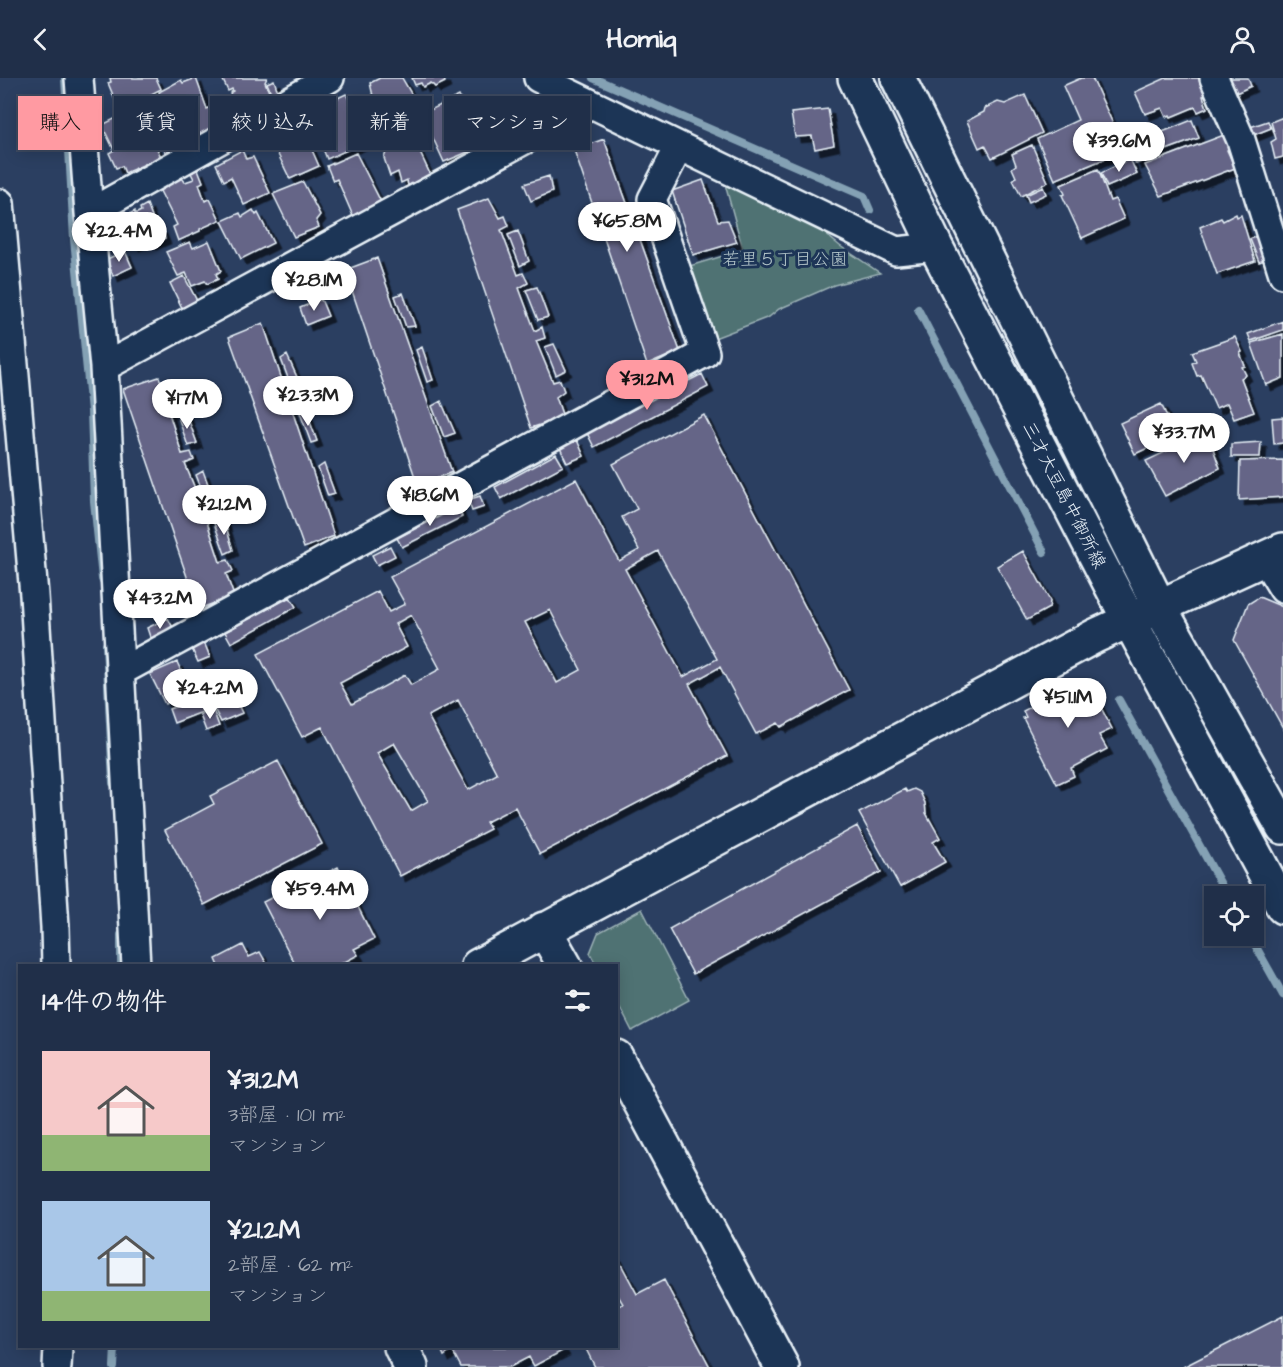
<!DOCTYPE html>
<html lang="ja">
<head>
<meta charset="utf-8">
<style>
	body { margin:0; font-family:"Architects Daughter","Klee One",sans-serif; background:#2d3b53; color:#f1f3f6; height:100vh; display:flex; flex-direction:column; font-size:22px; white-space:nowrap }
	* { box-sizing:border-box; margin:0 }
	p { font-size:20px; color:#a2a9b4 }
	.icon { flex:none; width:33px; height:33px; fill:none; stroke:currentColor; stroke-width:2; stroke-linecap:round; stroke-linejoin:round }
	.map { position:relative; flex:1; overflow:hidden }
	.sheet { position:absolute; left:18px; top:886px; width:600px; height:384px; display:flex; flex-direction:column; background:#202f49; border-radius:0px; box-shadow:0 3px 15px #0003,0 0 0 2px #3d4a61 }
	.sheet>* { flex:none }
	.guide { position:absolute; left:18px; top:18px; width:600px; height:54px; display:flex; gap:12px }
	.fabs { position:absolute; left:1204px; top:808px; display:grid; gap:12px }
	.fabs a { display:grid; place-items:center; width:60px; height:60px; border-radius:0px; background:#202f49; box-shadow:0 3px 15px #0003,0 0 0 2px #3d4a61; font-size:30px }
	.price { position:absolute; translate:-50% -51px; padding:0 14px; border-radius:21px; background:#fff; color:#222; font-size:20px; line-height:39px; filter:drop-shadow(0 2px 3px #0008) }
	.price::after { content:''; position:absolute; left:50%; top:36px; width:18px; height:14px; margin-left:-9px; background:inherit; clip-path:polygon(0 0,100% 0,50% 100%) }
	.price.on { background:#ff9aa2; color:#111 }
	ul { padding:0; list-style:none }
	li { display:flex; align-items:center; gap:18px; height:150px; padding:0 24px }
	li span { display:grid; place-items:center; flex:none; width:168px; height:120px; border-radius:0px; color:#555 }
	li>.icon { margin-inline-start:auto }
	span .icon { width:72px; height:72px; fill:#fffc; stroke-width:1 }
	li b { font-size:26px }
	h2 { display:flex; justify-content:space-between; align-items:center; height:72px; padding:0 24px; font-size:26px }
	.pill { padding:0 21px; border-radius:0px; background:#202f49; box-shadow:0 3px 15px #0003,0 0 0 2px #3d4a61; font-size:21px; line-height:54px }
	.pill.on { background:#ff9aa2; color:#111 }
	header { display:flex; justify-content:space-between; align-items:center; height:78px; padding:0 24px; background:#202f49; font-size:27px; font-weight:700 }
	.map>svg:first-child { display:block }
	.green { fill:#507273; stroke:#9cb2b6; stroke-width:1.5 }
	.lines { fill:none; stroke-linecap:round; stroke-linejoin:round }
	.stream { stroke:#84a1b4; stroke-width:8 }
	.building { fill:#656587; stroke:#e8f1f8; stroke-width:1.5; fill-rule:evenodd; filter:url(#shadow) }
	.street-casing { stroke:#e8f1f8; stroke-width:32 }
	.secondary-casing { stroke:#e8f1f8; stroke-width:38 }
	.street { stroke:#1d3557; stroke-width:27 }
	.secondary { stroke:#1d3557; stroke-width:33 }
	.labels { text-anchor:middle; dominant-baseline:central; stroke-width:6; stroke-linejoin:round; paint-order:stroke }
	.park-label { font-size:18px; fill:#b3c5c9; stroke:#1d3557 }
	.street-label { font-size:18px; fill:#e8f1f8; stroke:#1d3557 }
</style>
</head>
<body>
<header><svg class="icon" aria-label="back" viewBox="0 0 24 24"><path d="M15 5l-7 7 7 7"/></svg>Homiq<svg class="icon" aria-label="person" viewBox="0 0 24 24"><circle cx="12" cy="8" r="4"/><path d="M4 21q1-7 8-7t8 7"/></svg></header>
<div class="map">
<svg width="1283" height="1289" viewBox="0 0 1283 1289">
	<defs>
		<filter id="shadow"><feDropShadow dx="5.5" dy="5.5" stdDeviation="0" flood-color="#0009"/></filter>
	</defs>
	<rect width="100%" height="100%" fill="#2b3f61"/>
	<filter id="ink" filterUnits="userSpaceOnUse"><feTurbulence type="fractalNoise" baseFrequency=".0167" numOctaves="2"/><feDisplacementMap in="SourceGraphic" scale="12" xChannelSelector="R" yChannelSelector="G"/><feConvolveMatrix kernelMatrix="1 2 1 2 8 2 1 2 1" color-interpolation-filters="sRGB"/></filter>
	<g filter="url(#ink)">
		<path class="green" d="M 725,106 L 813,146 L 840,168 L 880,195 L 834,207 L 779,231 L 769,239 L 712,261 L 683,190 L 743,172 Z
			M 642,831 L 689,922 L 632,953 L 617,924 L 616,888 L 597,888 L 590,875 L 598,855 Z"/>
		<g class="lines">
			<path class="stream" d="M 65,0 L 74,161 L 91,333 L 94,423 L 102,501
				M 593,0 L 864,118 L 870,132
				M 918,231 L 1044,474
				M 106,567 L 113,705
				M 1119,622 L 1228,819
				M 121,857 L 121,888
				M 1250,858 L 1283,917
				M 114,1289 L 115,1269"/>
		</g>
		<path class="building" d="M 110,0 L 156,0 L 161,11 L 127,29 L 120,19 L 115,22 L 108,5 L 111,4 Z
			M 196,0 L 207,31 L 211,29 L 220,48 L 191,60 L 189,56 L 185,56 L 183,50 L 179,52 L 170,34 L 167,33 L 159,14 L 181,2 L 183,5 Z
			M 222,0 L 267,0 L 265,4 L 271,19 L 239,33 L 230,15 L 233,13 L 232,11 L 228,13 Z
			M 380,0 L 402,0 L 421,33 L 386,49 L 370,21 L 373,18 L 370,5 Z
			M 412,0 L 444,0 L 445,4 L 435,9 L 431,5 L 423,9 L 421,5 L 415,7 Z
			M 1081,0 L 1092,0 L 1125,72 L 1055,102 L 1037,61 L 1078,42 L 1063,8 Z
			M 1166,0 L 1206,0 L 1210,16 L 1203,18 L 1207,30 L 1198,34 L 1195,29 L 1171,39 L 1170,37 L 1166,39 L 1162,30 L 1145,36 L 1135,14 Z
			M 1226,0 L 1248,0 L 1251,8 L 1234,16 Z
			M 274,2 L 279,17 L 273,19 L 267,5 Z
			M 346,16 L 370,62 L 327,81 L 320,63 L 329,58 L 317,30 Z
			M 1025,17 L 1042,55 L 992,80 L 985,67 L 979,70 L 967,43 L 984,34 L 985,30 L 998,24 L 1005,26 Z
			M 459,18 L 482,68 L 444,84 L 422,36 Z
			M 137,30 L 161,79 L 125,95 L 122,88 L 116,90 L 109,75 L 114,72 L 102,47 Z
			M 828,31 L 834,67 L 815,71 L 812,58 L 795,59 L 791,35 Z
			M 1283,39 L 1283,79 L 1275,81 L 1271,64 L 1276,61 L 1271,44 Z
			M 1192,42 L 1199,60 L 1147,79 L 1140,63 Z
			M 1268,43 L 1271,50 L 1251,58 L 1247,50 Z
			M 301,47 L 319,88 L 290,101 L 272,64 L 275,63 L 275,60 L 284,57 L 283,54 Z
			M 174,54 L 180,71 L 167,77 L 160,61 Z
			M 1224,57 L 1231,70 L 1227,72 L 1235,90 L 1161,118 L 1145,87 Z
			M 604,61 L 680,273 L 647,287 L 574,72 Z
			M 414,62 L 430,96 L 408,108 L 407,102 L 401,105 L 398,94 L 390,98 L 384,80 L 388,69 L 393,66 L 396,69 Z
			M 1032,67 L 1048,104 L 1021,118 L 1013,102 L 1016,99 L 1012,90 L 1016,87 L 1012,76 Z
			M 242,72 L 246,81 L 253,79 L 270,115 L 244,127 L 231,99 L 224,103 L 216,86 Z
			M 1142,74 L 1146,82 L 1136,86 L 1132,78 Z
			M 356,75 L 381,124 L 353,138 L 337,101 L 333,103 L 327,88 Z
			M 1130,81 L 1137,96 L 1107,109 L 1101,95 Z
			M 198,91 L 203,104 L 199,106 L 205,123 L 210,121 L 220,142 L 200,151 L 200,153 L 178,163 L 173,149 L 177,147 L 158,109 L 182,100 L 185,104 L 194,101 L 191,95 Z
			M 1098,91 L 1110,123 L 1115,121 L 1124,141 L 1082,160 L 1062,117 L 1065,116 L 1061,107 Z
			M 549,98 L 552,114 L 531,123 L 524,106 Z
			M 703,102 L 718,143 L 728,142 L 737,164 L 693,177 L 672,113 Z
			M 303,104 L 320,137 L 316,142 L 319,149 L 294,159 L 273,116 Z
			M 1043,109 L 1046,116 L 1029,124 L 1026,117 Z
			M 489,120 L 500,140 L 505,138 L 509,148 L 501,152 L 518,197 L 523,195 L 528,205 L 519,210 L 535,253 L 542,249 L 545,260 L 536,263 L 553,304 L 560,302 L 564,313 L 556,319 L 563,339 L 531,350 L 457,132 Z
			M 147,126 L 157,153 L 161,151 L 165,160 L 151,166 L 148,161 L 134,167 L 122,140 L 135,133 L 135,136 L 141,133 L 140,130 Z
			M 253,132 L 256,137 L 258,135 L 273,165 L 241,181 L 222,143 L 240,135 L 242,139 Z
			M 1236,136 L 1237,139 L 1241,137 L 1255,183 L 1217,196 L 1200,149 L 1221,140 L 1223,143 Z
			M 518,153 L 529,183 L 520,188 L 508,157 Z
			M 1263,155 L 1272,179 L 1259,184 L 1250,161 Z
			M 209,163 L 221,193 L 216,196 L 218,201 L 207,206 L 205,203 L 192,208 L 186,195 L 178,198 L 166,174 L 190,164 L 193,170 Z
			M 125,173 L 132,189 L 113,198 L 107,181 Z
			M 377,180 L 452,394 L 418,408 L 345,192 Z
			M 184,198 L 197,223 L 182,230 L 170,205 Z
			M 537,209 L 548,239 L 538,242 L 526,212 Z
			M 403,215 L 415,248 L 406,249 L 395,218 Z
			M 321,221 L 328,238 L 306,247 L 300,230 Z
			M 1283,243 L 1283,252 L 1251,263 L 1248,256 Z
			M 263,245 L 334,458 L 304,470 L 229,259 Z
			M 1283,256 L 1283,300 L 1266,307 L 1251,265 Z
			M 1235,259 L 1242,274 L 1240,275 L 1245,288 L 1242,289 L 1246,297 L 1241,300 L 1254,334 L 1234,341 L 1227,325 L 1216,330 L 1201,297 L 1197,298 L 1192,285 L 1196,283 L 1192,274 Z
			M 554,266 L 566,292 L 556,297 L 545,269 Z
			M 422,269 L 433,302 L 427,304 L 416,272 Z
			M 287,277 L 301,308 L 292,311 L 281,281 Z
			M 702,296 L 708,309 L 594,369 L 587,355 Z
			M 159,299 L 168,321 L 173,319 L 177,330 L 168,332 L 182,376 L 191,374 L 194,382 L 185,386 L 203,430 L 209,428 L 213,437 L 206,441 L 220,484 L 228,482 L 233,493 L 226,496 L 234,518 L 198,531 L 123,311 Z
			M 441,323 L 455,355 L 444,359 L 432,328 Z
			M 1161,326 L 1176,357 L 1135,376 L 1120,345 Z
			M 306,333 L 317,363 L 311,365 L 300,335 Z
			M 186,335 L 197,365 L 188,368 L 178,339 Z
			M 704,337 L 849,612 L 781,649 L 778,645 L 756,656 L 720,589 L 689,606 L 727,678 L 540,776 L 515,729 L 486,744 L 490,751 L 400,798 L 322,649 L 302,659 L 258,576 L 378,513 L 389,534 L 405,526 L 390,499 L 576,401 L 619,483 L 639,472 L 622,439 L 637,431 L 613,386 ZM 658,473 L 717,581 L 683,599 L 625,491 ZM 550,532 L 581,592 L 557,605 L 525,544 ZM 411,537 L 440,591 L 411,607 L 405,597 L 352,626 L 340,605 L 407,569 L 395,546 ZM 458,622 L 497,696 L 468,712 L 428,638 ZM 394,665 L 428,723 L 411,733 L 377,675 Z
			M 1283,339 L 1283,365 L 1274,366 L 1272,340 Z
			M 1207,354 L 1220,390 L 1165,418 L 1146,383 Z
			M 577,362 L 584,378 L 567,385 L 560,370 Z
			M 1261,364 L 1260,379 L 1231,379 L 1231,366 Z
			M 556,376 L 563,388 L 501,421 L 495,409 Z
			M 1283,382 L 1283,419 L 1239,422 L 1240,383 Z
			M 324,386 L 335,416 L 328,418 L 318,390 Z
			M 203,393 L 211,414 L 204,417 L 196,397 Z
			M 480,418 L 484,429 L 472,433 L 468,422 Z
			M 458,429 L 462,439 L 402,469 L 397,460 Z
			M 224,442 L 233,472 L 225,476 L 214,445 Z
			M 390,468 L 395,478 L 377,487 L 372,477 Z
			M 1023,473 L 1050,523 L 1049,530 L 1027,542 L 997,488 Z
			M 290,519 L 296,529 L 231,565 L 225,554 Z
			M 1259,519 L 1283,529 L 1283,650 L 1234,562 L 1248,526 Z
			M 168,540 L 174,552 L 152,565 L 147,550 Z
			M 204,564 L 210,579 L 198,584 L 191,569 Z
			M 177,584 L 191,614 L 165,626 L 150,596 Z
			M 224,598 L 242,635 L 221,644 L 202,607 Z
			M 1076,605 L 1088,605 L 1112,651 L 1099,657 L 1107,671 L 1071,690 L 1074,698 L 1057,706 L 1023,640 L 1026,639 L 1023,633 Z
			M 197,621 L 202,634 L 174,645 L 169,631 Z
			M 213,632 L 219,648 L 206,653 L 200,637 Z
			M 278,683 L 322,766 L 204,827 L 165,752 L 214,726 L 210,718 Z
			M 905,711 L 907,714 L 914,711 L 920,714 L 925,725 L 926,735 L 940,760 L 933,764 L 945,784 L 900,809 L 859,735 Z
			M 857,748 L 881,794 L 693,896 L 669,851 Z
			M 338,789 L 374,861 L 354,871 L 358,877 L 337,888 L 296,888 L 263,824 L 320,795 L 321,798 Z
			M 243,867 L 249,879 L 260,874 L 268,888 L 219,888 L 216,881 Z
			M 616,1177 L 637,1216 L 664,1202 L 710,1289 L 595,1289 L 585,1269 L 616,1269 L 616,1229 L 623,1226 L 616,1214 Z
			M 1283,1238 L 1283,1289 L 1183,1289 Z
			M 440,1269 L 562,1269 L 564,1272 L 534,1288 L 529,1279 L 510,1289 L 461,1289 L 452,1272 L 444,1278 Z"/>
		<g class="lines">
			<g class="street-casing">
				<path id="street" d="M 79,0 L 89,135 L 104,289 L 136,888
					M 538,0 L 896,173 L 936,169
					M 1214,0 L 1241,62 L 1283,196
					M 0,125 L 34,517 L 55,849 L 56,888
					M 89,135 L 330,0
					M 104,289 L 591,26
					M 1264,480 L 1283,511
					M 120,594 L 705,275 L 652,121 L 679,69
					M 57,1289 L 58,1269"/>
			</g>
			<g class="secondary-casing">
				<path id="secondary" d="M 855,0 L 936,169 L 1129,542 L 1283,829
					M 898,0 L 1159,528 L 1283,749
					M 544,851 L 565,888
					M 478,888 L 1095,558 L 1283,472
					M 616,979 L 782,1289
					M 401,1269 L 411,1289"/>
			</g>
			<use href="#street" class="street"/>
			<use href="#secondary" class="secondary"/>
		</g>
	</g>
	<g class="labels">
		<g class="park-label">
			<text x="785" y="181">若里５丁目公園</text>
		</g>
		<g class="street-label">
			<text transform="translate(1064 417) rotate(63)">三才大豆島中御所線</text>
		</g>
	</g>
</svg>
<div class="fabs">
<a><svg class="icon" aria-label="locate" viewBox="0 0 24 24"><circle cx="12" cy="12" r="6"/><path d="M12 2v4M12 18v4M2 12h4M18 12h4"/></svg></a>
</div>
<b class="price" style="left:1119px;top:95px">¥39.6M</b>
<b class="price" style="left:627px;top:175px">¥65.8M</b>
<b class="price" style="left:119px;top:185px">¥22.4M</b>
<b class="price" style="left:314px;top:234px">¥28.1M</b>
<b class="price on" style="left:647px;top:333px">¥31.2M</b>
<b class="price" style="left:308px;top:349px">¥23.3M</b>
<b class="price" style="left:187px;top:352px">¥17M</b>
<b class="price" style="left:1184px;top:386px">¥33.7M</b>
<b class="price" style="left:430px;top:449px">¥18.6M</b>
<b class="price" style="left:224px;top:458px">¥21.2M</b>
<b class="price" style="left:160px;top:552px">¥43.2M</b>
<b class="price" style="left:210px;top:642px">¥24.2M</b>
<b class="price" style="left:1068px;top:651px">¥51.1M</b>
<b class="price" style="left:320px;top:843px">¥59.4M</b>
<div class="guide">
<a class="pill on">購入</a>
<a class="pill">賃貸</a>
<a class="pill">絞り込み</a>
<a class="pill">新着</a>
<a class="pill">マンション</a>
</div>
<section class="sheet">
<h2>14件の物件<svg class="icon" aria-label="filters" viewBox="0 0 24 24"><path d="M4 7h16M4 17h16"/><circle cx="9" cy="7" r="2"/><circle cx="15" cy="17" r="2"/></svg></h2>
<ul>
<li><span style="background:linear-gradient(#f6c9c9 70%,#8fb573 0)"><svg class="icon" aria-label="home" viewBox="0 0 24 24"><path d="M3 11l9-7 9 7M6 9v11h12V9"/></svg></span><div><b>¥31.2M</b><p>3部屋 · 101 m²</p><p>マンション</p></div></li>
<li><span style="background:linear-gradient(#a9c7e8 75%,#8fb573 0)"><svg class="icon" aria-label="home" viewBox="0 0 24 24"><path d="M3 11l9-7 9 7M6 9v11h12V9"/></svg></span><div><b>¥21.2M</b><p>2部屋 · 62 m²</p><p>マンション</p></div></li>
</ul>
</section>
</div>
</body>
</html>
